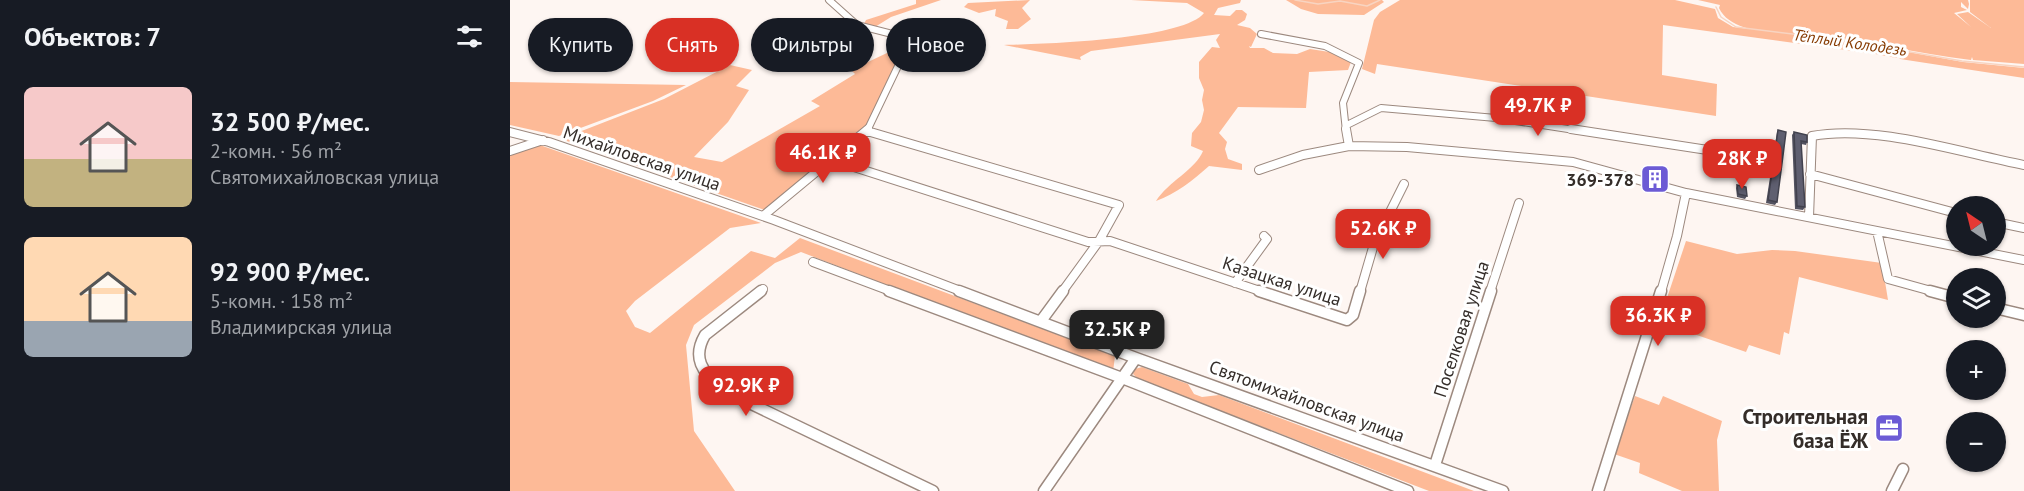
<!DOCTYPE html>
<html lang="ru">
<head>
<meta charset="utf-8">
<style>
	body { margin:0; font-family:"PT Sans",sans-serif; background:#20242c; color:#f1f3f6; height:100vh; display:flex; flex-direction:column; font-size:22px; white-space:nowrap }
	* { box-sizing:border-box; margin:0 }
	p { font-size:20px; color:#9ea1a6 }
	.icon { flex:none; width:33px; height:33px; fill:none; stroke:currentColor; stroke-width:2; stroke-linecap:round; stroke-linejoin:round }
	.map { position:relative; flex:1; overflow:hidden }
	.drawer { display:flex; flex-direction:column; background:#171b24; width:510px }
	.drawer>* { flex:none }
	.top-card { position:absolute; left:18px; top:18px; width:570px; height:54px; display:flex; gap:12px }
	.needle { width:39px; rotate:325deg }
	.controls { position:absolute; left:1436px; top:196px; display:grid; gap:12px }
	.controls a { display:grid; place-items:center; width:60px; height:60px; border-radius:50%; background:#171b24; box-shadow:0 2px 4px #0004; font-size:30px }
	.price { position:absolute; translate:-50% -51px; padding:0 14px; border-radius:12px; background:#d93025; color:#fff; font-size:20px; line-height:39px; filter:drop-shadow(0 2px 3px #0008) }
	.price::after { content:''; position:absolute; left:50%; top:36px; width:18px; height:14px; margin-left:-9px; background:inherit; clip-path:polygon(0 0,100% 0,50% 100%) }
	.price.on { background:#222; color:#fff }
	ul { padding:0; list-style:none }
	li { display:flex; align-items:center; gap:18px; height:150px; padding:0 24px }
	li span { display:grid; place-items:center; flex:none; width:168px; height:120px; border-radius:9px; color:#555 }
	li>.icon { margin-inline-start:auto }
	span .icon { width:72px; height:72px; fill:#fffc; stroke-width:1 }
	li b { font-size:26px }
	h2 { display:flex; justify-content:space-between; align-items:center; height:72px; padding:0 24px; font-size:26px }
	.chip { padding:0 21px; border-radius:27px; background:#171b24; box-shadow:0 2px 4px #0004; font-size:21px; line-height:54px }
	.chip.on { background:#d93025; color:#fff }
	main { display:flex; flex:1; min-height:0 }
	.map>svg:first-child { display:block }
	.green { fill:#fdba97 }
	.lines { fill:none; stroke-linecap:round; stroke-linejoin:round }
	.stream { stroke:#f8d4c1; stroke-width:1.5 }
	.street-far2-casing { stroke:#9c897f; stroke-width:8 }
	.street-far1-casing { stroke:#9c897f; stroke-width:10 }
	.street-casing { stroke:#9c897f; stroke-width:13 }
	.street-far2 { stroke:#fff; stroke-width:6 }
	.street-far1 { stroke:#fff; stroke-width:8 }
	.street { stroke:#fff; stroke-width:10 }
	.wall { fill:#525260 }
	.building { fill:#5f5f70; stroke:#42424e; stroke-width:1.5 }
	.labels { text-anchor:middle; dominant-baseline:central; stroke-width:6; stroke-linejoin:round; paint-order:stroke }
	.far-water-label { font-size:16px; font-style:italic; fill:#863a00; stroke:#fff }
	.street-label { font-size:18px; fill:#342d29; stroke:#fff }
	.poi-label { font-size:18px; font-weight:bold; fill:#342d29; stroke:#fff; text-anchor:end }
	.near-poi-label { font-size:21px; font-weight:bold; fill:#342d29; stroke:#fff; text-anchor:end }
</style>
</head>
<body>
<main>
<section class="drawer">
<h2>Объектов: 7<svg class="icon" aria-label="filters" viewBox="0 0 24 24"><path d="M4 7h16M4 17h16"/><circle cx="9" cy="7" r="2"/><circle cx="15" cy="17" r="2"/></svg></h2>
<ul>
<li><span style="background:linear-gradient(#f6c9c9 60%,#c2b280 0)"><svg class="icon" aria-label="home" viewBox="0 0 24 24"><path d="M3 11l9-7 9 7M6 9v11h12V9"/></svg></span><div><b>32 500 ₽/мес.</b><p>2-комн. · 56 m²</p><p>Святомихайловская улица</p></div></li>
<li><span style="background:linear-gradient(#ffd9b3 70%,#9aa5b1 0)"><svg class="icon" aria-label="home" viewBox="0 0 24 24"><path d="M3 11l9-7 9 7M6 9v11h12V9"/></svg></span><div><b>92 900 ₽/мес.</b><p>5-комн. · 158 m²</p><p>Владимирская улица</p></div></li>
</ul>
</section>
<div class="map">
<svg width="1514" height="491" viewBox="0 0 1514 491">
	<rect width="100%" height="100%" fill="#fef6f2"/>
	<path class="green" d="M 406,0 L 431,0 L 381,17 L 365,27 L 354,24 L 356,20 L 406,4 Z
		M 520,0 L 512,8 L 521,19 L 508,29 L 496,29 L 498,21 L 485,16 L 486,9 L 469,13 L 454,7 L 458,3 Z
		M 621,0 L 731,0 L 730,3 L 708,8 L 704,15 L 720,16 L 726,10 L 732,10 L 737,14 L 735,20 L 727,25 L 740,28 L 747,34 L 741,47 L 739,46 L 740,48 L 754,48 L 763,53 L 787,54 L 800,49 L 826,53 L 841,62 L 838,70 L 799,72 L 796,108 L 728,107 L 709,133 L 717,142 L 715,149 L 718,159 L 732,164 L 732,170 L 699,166 C 683,180 666,194 646,201 C 658,182 686,169 693,151 L 681,146 L 682,133 L 691,122 L 694,110 L 692,100 L 694,90 L 689,78 L 689,62 L 702,47 L 710,48 L 706,40 L 710,34 L 581,51 L 570,57 L 571,60 L 494,45 C 531,44 673,40 694,13 L 677,3 Z
		M 776,0 L 872,0 L 874,2 L 854,15 L 808,14 L 791,9 Z
		M 890,0 L 1165,0 L 1205,9 L 1208,18 L 1223,27 L 1332,40 L 1453,62 L 1514,68 L 1514,78 L 1390,59 L 1386,52 L 1387,58 L 1360,53 L 1363,47 L 1344,46 L 1359,48 L 1358,53 L 1153,25 L 1152,75 L 1207,84 L 1206,116 L 867,64 L 865,74 L 852,69 L 864,20 L 870,12 Z
		M 1188,0 L 1458,0 L 1459,4 L 1458,9 L 1451,2 L 1451,7 L 1457,10 L 1444,13 L 1461,27 L 1447,14 L 1458,12 L 1481,28 L 1460,12 L 1460,0 L 1514,0 L 1514,64 L 1463,60 L 1462,57 L 1461,60 C 1406,53 1354,41 1299,35 L 1295,33 L 1296,30 L 1292,31 L 1292,35 C 1267,32 1221,34 1209,8 L 1210,5 Z
		M 396,44 L 354,130 L 255,210 L 51,139 L 154,99 L 220,65 L 242,70 L 226,86 L 239,90 L 218,122 L 184,157 L 212,162 L 310,106 L 301,101 L 345,74 L 341,70 Z
		M 0,82 L 176,85 L 143,101 L 49,136 L 0,125 Z
		M 27,144 L 251,223 L 220,228 L 125,301 L 116,311 L 125,327 L 140,333 L 241,251 L 265,258 L 290,238 L 605,356 L 603,372 L 291,252 L 265,263 L 184,325 L 176,345 L 184,431 L 225,491 L 0,491 L 0,153 Z
		M 1176,241 L 1227,254 L 1262,250 L 1285,251 L 1372,263 L 1378,300 L 1289,277 L 1279,334 L 1274,332 L 1270,355 L 1239,345 L 1236,352 L 1149,322 Z
		M 632,367 L 678,384 L 684,394 L 692,397 L 709,395 L 964,491 L 919,491 L 628,379 L 623,374 L 625,369 Z
		M 1125,396 L 1149,405 L 1153,396 L 1212,421 L 1207,440 L 1209,491 L 1172,491 L 1129,473 L 1130,463 L 1104,454 Z"/>
	<g class="lines">
		<path class="stream" d="M 785,0 L 808,4 L 830,1 L 857,6 L 870,0
			M 1206,7 L 1211,17 L 1226,27 L 1332,40 L 1452,61 L 1514,67"/>
		<g class="street-far2-casing">
			<path id="street-far2" d="M 319,0 L 347,25 L 394,37 L 400,41 L 357,131
				M 751,34 L 815,46 L 849,63 L 833,103 L 836,131
				M 837,125 L 871,108 L 986,118 L 1071,131"/>
		</g>
		<g class="street-far1-casing">
			<path id="street-far1" d="M 836,129 L 839,146
				M 1061,129 L 1217,153
				M 357,131 L 609,205 L 589,241 L 552,292
				M 0,132 L 39,142 L 264,220 L 453,292
				M 0,151 L 33,140
				M 322,160 L 578,242 L 600,241 L 753,292
				M 749,170 L 793,155 L 839,146 L 897,147 L 1063,162 L 1176,193 L 1514,260
				M 1300,174 L 1446,213
				M 253,216 L 358,129
				M 1299,217 L 1302,136 C 1365,124 1451,153 1514,165
				M 1485,222 L 1514,228
				M 1367,231 L 1378,279 L 1425,292
				M 303,262 L 383,292
				M 725,283 L 757,239 L 754,236
				M 249,292 L 253,289
				M 850,292 L 864,244 L 894,184
				M 980,292 L 1009,203
				M 1151,292 L 1167,236 L 1176,193"/>
		</g>
		<g class="street-casing">
			<path id="street" d="M 251,291 L 195,335 C 181,359 194,372 210,389 L 423,491
				M 379,291 L 612,378 L 898,491
				M 449,291 L 626,358 L 993,491
				M 749,291 L 837,320 L 843,315 L 850,291
				M 1420,291 L 1446,298
				M 1485,308 L 1514,315
				M 531,321 L 553,291
				M 925,465 L 981,291
				M 534,491 L 626,358
				M 1088,491 L 1151,291
				M 1382,491 L 1393,469"/>
		</g>
		<use href="#street-far2" class="street-far2"/>
		<use href="#street-far1" class="street-far1"/>
		<use href="#street" class="street"/>
	</g>
	<path class="wall" d="M 1268,130 L 1267,202 L 1265,205 L 1256,203 L 1267,132 Z
		M 1284,132 L 1297,142 L 1296,145 L 1291,144 L 1295,207 L 1293,210 L 1285,209 L 1282,135 Z
		M 1227,185 L 1237,196 L 1235,199 L 1227,197 L 1226,188 Z"/>
	<path class="building" d="M 1268,130 L 1276,132 L 1267,202 L 1258,200 Z
		M 1284,132 L 1297,135 L 1297,142 L 1291,141 L 1295,207 L 1287,206 Z
		M 1227,185 L 1236,187 L 1237,196 L 1228,194 Z"/>
	<defs>
		<g id="building-square" transform="scale(1.5)"><rect x="-9" y="-9" width="18" height="18" rx="4" fill="#6c5bd5" stroke="#fff"/><path d="M-4-6H4V6H1V3H-1V6H-4ZM-2.5-4.3h1.7v1.8h-1.7ZM.8-4.3h1.7v1.8H.8ZM-2.5-1h1.7V.8h-1.7ZM.8-1h1.7V.8H.8Z" fill="#fff"/></g>
		<g id="office-square" transform="scale(1.5)"><rect x="-9" y="-9" width="18" height="18" rx="4" fill="#6c5bd5" stroke="#fff"/><path d="M-6-3h4V-5.5h4V-3h4V5H-6ZM-1-4.5V-3h2v-1.5ZM-6 0V1H6V0Z" fill="#fff"/></g>
	</defs>
	<g fill-rule="evenodd">
		<use href="#building-square" x="1145" y="179"/>
		<use href="#office-square" x="1379" y="428"/>
	</g>
	<g class="labels">
		<g class="far-water-label">
			<text transform="translate(1340 42) rotate(8)">Тёплый Колодезь</text>
		</g>
		<g class="street-label">
			<text transform="translate(132 158) rotate(19)">Михайловская улица</text>
			<text transform="translate(772 281) rotate(18)">Казацкая улица</text>
			<text transform="translate(951 329) rotate(-72)">Поселковая улица</text>
			<text transform="translate(797 401) rotate(20)">Святомихайловская улица</text>
		</g>
		<g class="poi-label">
			<text x="1124" y="179">369-378</text>
		</g>
		<g class="near-poi-label">
			<text x="1358" y="416">Строительная<tspan x="1358" dy="24">база ЁЖ</tspan></text>
		</g>
	</g>
</svg>
<div class="controls">
<a><svg class="needle" viewBox="-14 -14 28 28"><path d="M0-13l5 13h-10z" fill="#e53935"/><path d="M0 13l5-13h-10z" fill="#9ea1a6"/></svg></a>
<a><svg class="icon" aria-label="layers" viewBox="0 0 24 24"><path d="M12 4l9 5-9 5-9-5zM3 14l9 5 9-5"/></svg></a>
<a>+</a>
<a>−</a>
</div>
<b class="price" style="left:1028px;top:137px">49.7K ₽</b>
<b class="price" style="left:313px;top:184px">46.1K ₽</b>
<b class="price" style="left:1232px;top:190px">28K ₽</b>
<b class="price" style="left:873px;top:260px">52.6K ₽</b>
<b class="price" style="left:1148px;top:347px">36.3K ₽</b>
<b class="price on" style="left:607px;top:361px">32.5K ₽</b>
<b class="price" style="left:236px;top:417px">92.9K ₽</b>
<div class="top-card">
<a class="chip">Купить</a>
<a class="chip on">Снять</a>
<a class="chip">Фильтры</a>
<a class="chip">Новое</a>
</div>
</div>
</main>
</body>
</html>
